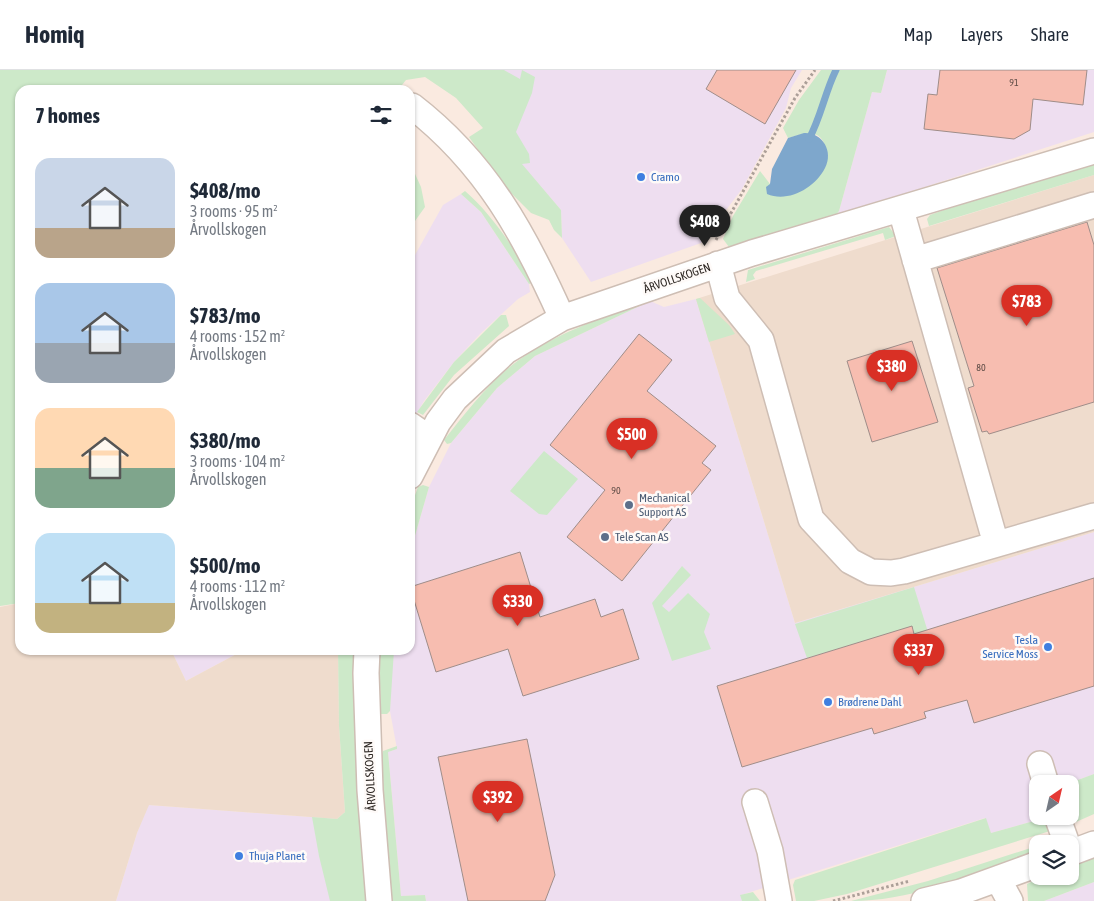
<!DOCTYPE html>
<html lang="en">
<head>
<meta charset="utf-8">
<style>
	body { margin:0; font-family:"Asap Condensed",sans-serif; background:#f2f2f3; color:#1f2937; height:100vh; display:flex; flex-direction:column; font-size:19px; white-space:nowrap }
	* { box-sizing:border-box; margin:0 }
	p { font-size:16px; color:#747a83 }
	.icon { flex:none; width:28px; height:28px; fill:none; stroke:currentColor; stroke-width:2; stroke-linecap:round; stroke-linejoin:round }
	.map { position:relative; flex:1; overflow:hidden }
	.details { position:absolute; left:15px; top:15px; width:400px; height:570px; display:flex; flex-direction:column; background:#fff; border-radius:15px; box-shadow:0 1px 4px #0004 }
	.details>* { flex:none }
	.needle { width:32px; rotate:34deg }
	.fabs { position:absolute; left:1029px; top:705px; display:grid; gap:10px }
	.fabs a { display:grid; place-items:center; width:50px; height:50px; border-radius:10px; background:#fff; box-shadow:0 1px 4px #0004; font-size:25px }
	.price { position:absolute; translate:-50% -42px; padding:0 11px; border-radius:18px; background:#d93025; color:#fff; font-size:16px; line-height:32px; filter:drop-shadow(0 1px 2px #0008) }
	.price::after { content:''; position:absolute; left:50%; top:30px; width:15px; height:11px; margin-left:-8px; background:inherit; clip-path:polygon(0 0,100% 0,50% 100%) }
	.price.active { background:#222; color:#fff }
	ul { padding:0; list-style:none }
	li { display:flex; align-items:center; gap:15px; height:125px; padding:0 20px }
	li span { display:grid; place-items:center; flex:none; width:140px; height:100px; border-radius:15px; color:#555 }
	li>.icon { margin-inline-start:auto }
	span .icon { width:60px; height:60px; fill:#fffc; stroke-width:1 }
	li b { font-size:21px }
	h2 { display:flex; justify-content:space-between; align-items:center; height:60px; padding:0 20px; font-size:21px }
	header { display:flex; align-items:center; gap:30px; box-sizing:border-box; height:70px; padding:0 25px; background:#fff; border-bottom:1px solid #e0e1e3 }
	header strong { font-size:24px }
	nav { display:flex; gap:28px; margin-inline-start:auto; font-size:18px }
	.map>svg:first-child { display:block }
	.commercial { fill:#eedef0 }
	.industrial { fill:#efdccd }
	.green { fill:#cde9c9 }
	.water { fill:#7ea7cc }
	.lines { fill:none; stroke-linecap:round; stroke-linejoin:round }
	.stream { stroke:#7ea7cc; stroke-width:7 }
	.building { fill:#f7bdb0; stroke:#9f8d89 }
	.minor-casing { stroke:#cebeb4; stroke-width:28 }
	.path { stroke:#ac9f98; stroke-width:3; stroke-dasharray:2.5 2.5; stroke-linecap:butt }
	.minor { stroke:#fff; stroke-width:25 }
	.shop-dot { fill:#3f7fe0; stroke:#fefaf8; stroke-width:2 }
	.service-dot { fill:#5c6f8a; stroke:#fefaf8; stroke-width:2 }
	.labels { text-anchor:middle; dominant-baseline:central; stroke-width:5; stroke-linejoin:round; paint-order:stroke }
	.number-label { font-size:10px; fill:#604d47 }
	.shop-label { font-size:12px; fill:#366cbe; stroke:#fefaf8; text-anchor:start }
	.street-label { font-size:12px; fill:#2e2824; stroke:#fefaf8 }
	.service-label { font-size:12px; fill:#4e5e75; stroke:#fefaf8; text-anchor:start }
</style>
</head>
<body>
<header>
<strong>Homiq</strong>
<nav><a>Map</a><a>Layers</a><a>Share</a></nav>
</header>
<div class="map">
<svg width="1094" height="831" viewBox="0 0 1094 831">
	<rect width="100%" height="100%" fill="#faeae0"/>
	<path class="commercial" d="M 450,0 L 802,0 L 791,18 L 786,38 L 742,119 L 701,173 L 591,212 L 562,168 L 561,140 L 491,59 Z
		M 887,0 L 1094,0 L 1094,62 L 835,146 L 839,141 L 872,22 L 881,23 Z
		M 461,124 L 481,142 L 529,214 L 530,222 L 518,229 L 480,264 L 454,292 L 424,331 L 410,355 L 410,194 L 443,135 Z
		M 696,229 L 795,553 L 1094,462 L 1094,704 L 1067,714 L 1038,714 L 1038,746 L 1041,749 L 991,763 L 985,748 L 741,825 L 742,831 L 426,831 L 425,825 L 401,826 L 388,682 L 397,679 L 390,641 L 391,607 L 394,580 L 410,580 L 410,483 L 429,417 L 451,373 L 497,318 L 535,286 L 650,231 L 664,237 Z
		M 171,580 L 244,580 L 186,611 Z
		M 148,735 L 337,749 L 353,831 L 116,831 L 137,763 Z
		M 1094,812 L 1094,831 L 1044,831 Z"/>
	<path class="industrial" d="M 1094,105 L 1094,462 L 795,553 L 696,229 Z
		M 20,533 L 20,580 L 171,580 L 186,611 L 244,580 L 338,580 L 339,656 L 345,742 L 337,749 L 149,735 L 137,763 L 116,831 L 0,831 L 0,537 Z"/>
	<path class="green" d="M 0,0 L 504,0 L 520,9 L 522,0 L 535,7 L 532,23 L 516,62 L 529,84 L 530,93 L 522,94 L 561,140 L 562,168 L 554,160 L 549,150 L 531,143 L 502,114 L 469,67 L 483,58 L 456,28 L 425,7 L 406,10 L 398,20 L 20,20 L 20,533 L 0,536 Z
		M 821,0 L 887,0 L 881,23 L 872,22 L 839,141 L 835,146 L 729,177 L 723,169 L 733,146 L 760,101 L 770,114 L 828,87 C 823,59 812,61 788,68 L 783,58 L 799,30 Z
		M 1094,90 L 1094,105 L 929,156 L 927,149 L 930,145 L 944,140 Z
		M 410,93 L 421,117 L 425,137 L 410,158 Z
		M 465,121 C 489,141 519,184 533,212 L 529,214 L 481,142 L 461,124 Z
		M 889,157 L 896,166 L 885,170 L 883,163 L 756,201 L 753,205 L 755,209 L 746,212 L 748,200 Z
		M 700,228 L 729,255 L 735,264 L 709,272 L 696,229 Z
		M 650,231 L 535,286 L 497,318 L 451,373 L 447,374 L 444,370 C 465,344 485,317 511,296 C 550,265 603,247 650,231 Z
		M 501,245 L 506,245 L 509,256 L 454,305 L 423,345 L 417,342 L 454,292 Z
		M 544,381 L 578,409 L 547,445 L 539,444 L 510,421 Z
		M 423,415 L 429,417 L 410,483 L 410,439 L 418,417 Z
		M 682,496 L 691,505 L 662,536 L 669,542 L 688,523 L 710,544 L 704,562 L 711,579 L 672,591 L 652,533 Z
		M 914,517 L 946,620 L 933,625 L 912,557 L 807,588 L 795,554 Z
		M 338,580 L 356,580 L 356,690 L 367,831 L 330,831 L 319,786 L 312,747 L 337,749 L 345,742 L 339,656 Z
		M 379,580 L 394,580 L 390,641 L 387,644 L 381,644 Z
		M 397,676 L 397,679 L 388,682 L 401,826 L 425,825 L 426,831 L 392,831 L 381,689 L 383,681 Z
		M 1094,704 L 1094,744 L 1076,752 L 1070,746 L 1070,714 L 1067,714 Z
		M 1040,746 L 1048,746 L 1050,761 L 847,824 L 814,831 L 796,831 L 793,815 L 795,810 L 986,748 L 991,763 L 1041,749 Z
		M 1037,776 L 1037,782 C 978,803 914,831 851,831 L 928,811 Z
		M 1094,787 L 1094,812 L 1044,831 L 1028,831 L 1027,814 L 1044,806 L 1070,806 L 1070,796 Z
		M 753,822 L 760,831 L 742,831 L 740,825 Z"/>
	<path class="water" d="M 804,63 C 822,62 834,81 825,98 C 815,118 788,133 767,124 L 766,117 L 770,114 L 772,99 L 788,68 Z"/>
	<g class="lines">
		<path class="stream" d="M 809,69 C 821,47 825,22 836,0"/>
	</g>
	<path class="building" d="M 717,0 L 796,0 L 765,54 L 706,19 Z
		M 940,0 L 1087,0 L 1083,35 L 1033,29 L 1030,60 L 1014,69 L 924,59 L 928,24 L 937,25 Z
		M 1087,152 L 1094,175 L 1094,332 L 989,364 L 987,361 L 982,362 L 968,318 L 974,316 L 937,198 Z
		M 639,264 L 672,290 L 647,321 L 716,376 L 702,393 L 711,400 L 622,511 L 567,467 L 605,420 L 550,375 Z
		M 912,271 L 938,352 L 872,372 L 847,291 Z
		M 520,482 L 540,547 L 595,529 L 601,547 L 623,539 L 639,589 L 523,626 L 508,579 L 436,602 L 410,517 Z
		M 1094,508 L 1094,616 L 974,653 L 967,630 L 924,642 L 926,648 L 874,664 L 872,658 L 742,697 L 717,616 L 912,556 L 914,564 Z
		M 527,669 L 555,805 L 545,831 L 468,831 L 438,687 Z"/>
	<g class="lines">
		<g class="minor-casing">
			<path id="minor" d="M 412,36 C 486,93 525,165 562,248
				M 901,140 L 996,474
				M 915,190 L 1094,135
				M 718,194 L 727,228 L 761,270 L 811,449 L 850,491 L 871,502 L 891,503 L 904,501 L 1094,446
				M 410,355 L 429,368
				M 410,406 L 438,352 L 455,329 L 506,281 L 562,248 L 752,183 L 1094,81
				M 367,580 L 366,603 L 370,720 L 379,831
				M 1040,694 L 1046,714
				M 755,732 L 770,781 L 779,831
				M 1057,746 L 1067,774
				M 1070,783 L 1094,774
				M 998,809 L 1010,831
				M 924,831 L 961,822 L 1038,794"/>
		</g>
		<path class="path" d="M 716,170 L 795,28 L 815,0
			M 833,831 L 910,811"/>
		<use href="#minor" class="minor"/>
	</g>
	<g class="shop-dot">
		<circle cx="641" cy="107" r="5"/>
		<circle cx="1048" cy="577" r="5"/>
		<circle cx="828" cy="632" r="5"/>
		<circle cx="239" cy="786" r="5"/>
	</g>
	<g class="service-dot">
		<circle cx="629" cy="435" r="5"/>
		<circle cx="605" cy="467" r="5"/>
	</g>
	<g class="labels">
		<g class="number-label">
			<text x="1014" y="12">91</text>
			<text x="981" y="297">80</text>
			<text x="616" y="420">90</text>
		</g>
		<g class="shop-label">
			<text x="651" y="107">Cramo</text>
			<text x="1038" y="570" text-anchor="end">Tesla<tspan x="1038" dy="14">Service Moss</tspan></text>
			<text x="838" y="632">Brødrene Dahl</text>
			<text x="249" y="786">Thuja Planet</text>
		</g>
		<g class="street-label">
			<text transform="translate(677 208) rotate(-19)">ÅRVOLLSKOGEN</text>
			<text transform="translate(370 706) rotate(-93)">ÅRVOLLSKOGEN</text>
		</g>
		<g class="service-label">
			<text x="639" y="428">Mechanical<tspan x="639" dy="14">Support AS</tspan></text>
			<text x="615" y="467">Tele Scan AS</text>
		</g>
	</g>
</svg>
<div class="fabs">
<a><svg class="needle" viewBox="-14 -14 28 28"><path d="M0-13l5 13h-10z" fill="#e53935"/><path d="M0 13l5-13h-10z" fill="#747a83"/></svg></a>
<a><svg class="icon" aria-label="layers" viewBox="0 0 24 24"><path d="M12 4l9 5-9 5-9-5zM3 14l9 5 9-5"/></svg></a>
</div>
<b class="price active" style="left:705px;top:177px">$408</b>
<b class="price" style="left:1027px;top:257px">$783</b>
<b class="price" style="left:892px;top:322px">$380</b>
<b class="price" style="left:632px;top:390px">$500</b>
<b class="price" style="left:518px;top:557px">$330</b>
<b class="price" style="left:919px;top:606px">$337</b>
<b class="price" style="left:498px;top:753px">$392</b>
<section class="details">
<h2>7 homes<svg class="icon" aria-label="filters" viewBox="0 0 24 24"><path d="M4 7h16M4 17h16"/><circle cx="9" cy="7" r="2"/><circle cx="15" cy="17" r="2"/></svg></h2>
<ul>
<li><span style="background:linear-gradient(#c9d6e8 70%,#b9a48a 0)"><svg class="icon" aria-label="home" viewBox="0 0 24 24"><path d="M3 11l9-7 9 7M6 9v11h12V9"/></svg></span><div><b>$408/mo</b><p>3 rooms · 95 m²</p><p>Årvollskogen</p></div></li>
<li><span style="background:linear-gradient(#a9c7e8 60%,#9aa5b1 0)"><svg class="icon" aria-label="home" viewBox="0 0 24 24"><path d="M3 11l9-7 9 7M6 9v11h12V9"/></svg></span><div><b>$783/mo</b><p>4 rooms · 152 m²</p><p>Årvollskogen</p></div></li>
<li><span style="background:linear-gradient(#ffd9b3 60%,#7fa58c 0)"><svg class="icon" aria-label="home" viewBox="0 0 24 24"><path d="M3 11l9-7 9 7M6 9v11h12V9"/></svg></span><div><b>$380/mo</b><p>3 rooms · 104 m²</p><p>Årvollskogen</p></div></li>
<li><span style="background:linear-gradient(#bfe0f5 70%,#c2b280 0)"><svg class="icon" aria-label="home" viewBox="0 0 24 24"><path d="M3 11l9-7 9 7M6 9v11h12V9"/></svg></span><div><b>$500/mo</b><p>4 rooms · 112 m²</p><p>Årvollskogen</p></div></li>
</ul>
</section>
</div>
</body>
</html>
